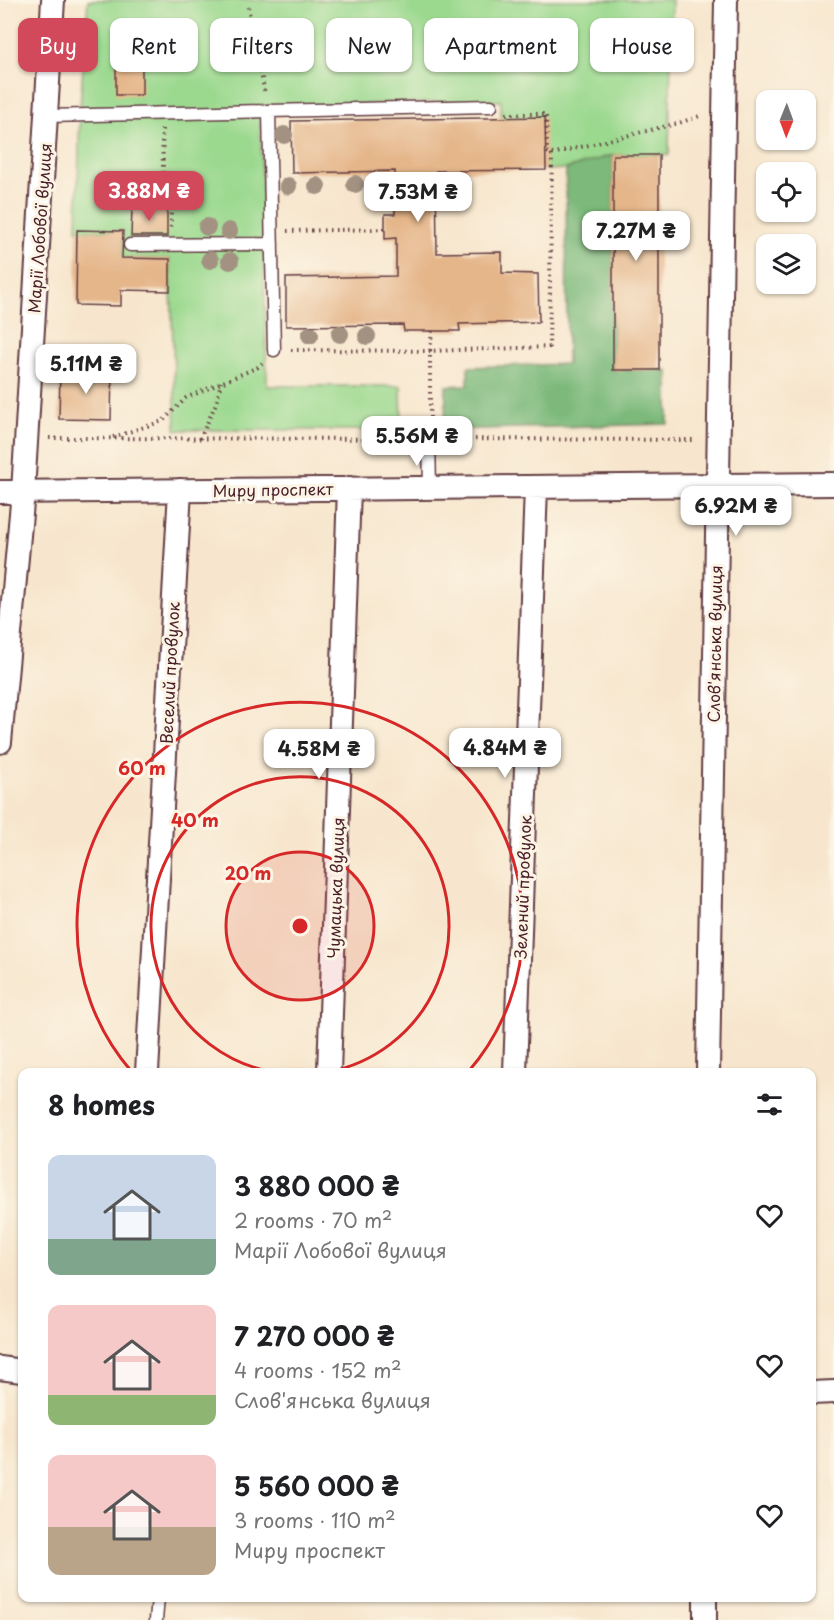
<!DOCTYPE html>
<html lang="en">
<head>
<meta charset="utf-8">
<style>
	body { margin:0; font-family:"Playpen Sans",sans-serif; background:#f6f6f6; color:#202124; height:100vh; display:flex; flex-direction:column; font-size:22px; white-space:nowrap }
	* { box-sizing:border-box; margin:0 }
	p { font-size:20px; color:#757577 }
	.icon { flex:none; width:33px; height:33px; fill:none; stroke:currentColor; stroke-width:2; stroke-linecap:round; stroke-linejoin:round }
	.map { position:relative; flex:1; overflow:hidden }
	.side { position:absolute; left:18px; top:1068px; width:798px; height:534px; display:flex; flex-direction:column; background:#fff; border-radius:12px; box-shadow:0 2px 4px #0004 }
	.side>* { flex:none }
	.guide { position:absolute; left:18px; top:18px; width:798px; height:54px; display:flex; gap:12px }
	.needle { width:39px; rotate:181deg }
	.tools { position:absolute; left:756px; top:90px; display:grid; gap:12px }
	.tools a { display:grid; place-items:center; width:60px; height:60px; border-radius:12px; background:#fff; box-shadow:0 2px 4px #0004; font-size:30px }
	.price { position:absolute; translate:-50% -51px; padding:0 14px; border-radius:12px; background:#fff; color:#222; font-size:20px; line-height:39px; filter:drop-shadow(0 2px 3px #0008) }
	.price::after { content:''; position:absolute; left:50%; top:36px; width:18px; height:14px; margin-left:-9px; background:inherit; clip-path:polygon(0 0,100% 0,50% 100%) }
	.price.on { background:#d1495b; color:#fff }
	ul { padding:0; list-style:none }
	li { display:flex; align-items:center; gap:18px; height:150px; padding:0 30px }
	li span { display:grid; place-items:center; flex:none; width:168px; height:120px; border-radius:12px; color:#555 }
	li>.icon { margin-inline-start:auto }
	span .icon { width:72px; height:72px; fill:#fffc; stroke-width:1 }
	li b { font-size:26px }
	h2 { display:flex; justify-content:space-between; align-items:center; height:72px; padding:0 30px; font-size:26px }
	.pill { padding:0 21px; border-radius:12px; background:#fff; box-shadow:0 2px 4px #0004; font-size:21px; line-height:54px }
	.pill.on { background:#d1495b; color:#fff }
	.map>svg:first-child { display:block }
	.green { fill:#9bd98f; stroke:#727c5d; stroke-width:1.5 }
	.forest { fill:#7cb97a; stroke:#636c52; stroke-width:1.5 }
	.building { fill:#e5b68a }
	.lines { fill:none; stroke-linecap:round; stroke-linejoin:round }
	.lane-casing { stroke:#643d43; stroke-width:15 }
	.street-casing { stroke:#643d43; stroke-width:26 }
	.path { stroke:#643d43; stroke-width:4; stroke-dasharray:1.5 4.5; stroke-linecap:butt }
	.lane { stroke:#fff; stroke-width:12 }
	.street { stroke:#fff; stroke-width:22 }
	.tree { fill:#a39282 }
	.ring { fill:none; stroke:#d62828; stroke-width:3 }
	.labels { text-anchor:middle; dominant-baseline:central; stroke-width:6; stroke-linejoin:round; paint-order:stroke }
	.street-label { font-size:16px; fill:#4a1f2b; stroke:#fcf5e5 }
	.centre { fill:#d62828; stroke:#fcf5e5; stroke-width:3 }
	.ring-label { font-size:18px; text-anchor:middle; font-weight:bold; fill:#d62828; stroke:#fcf5e5; stroke-width:6; stroke-linejoin:round; paint-order:stroke }
</style>
</head>
<body>
<div class="map">
<svg width="834" height="1620" viewBox="0 0 834 1620">
	<rect width="100%" height="100%" fill="#fcf5e5"/>
	<filter id="ink" filterUnits="userSpaceOnUse"><feTurbulence type="fractalNoise" baseFrequency=".0167" numOctaves="2"/><feDisplacementMap in="SourceGraphic" scale="12" xChannelSelector="R" yChannelSelector="G"/><feConvolveMatrix kernelMatrix="1 2 1 2 8 2 1 2 1" color-interpolation-filters="sRGB"/></filter>
	<filter id="wash" filterUnits="userSpaceOnUse"><feTurbulence type="fractalNoise" baseFrequency=".008" numOctaves="4" result="noise"/><feDisplacementMap in="SourceGraphic" scale="24" xChannelSelector="R" yChannelSelector="G"/><feGaussianBlur stdDeviation="1.35" result="paint"/><feColorMatrix in="noise" values="0 0 0 0 0 0 0 0 0 0 0 0 0 0 0 0 0 1.4 0 .05"/><feComposite in="paint" operator="in"/></filter>
	<g filter="url(#wash)">
		<rect width="100%" height="100%" fill="#f7e6cd"/>
		<path class="green" d="M 88,0 L 672,0 L 669,155 L 613,155 L 566,169 L 546,170 L 501,118 L 501,101 L 260,106 L 267,386 L 401,386 L 402,430 L 176,430 L 170,259 L 122,258 L 122,231 L 77,230 L 80,108 Z"/>
		<path class="forest" d="M 613,155 L 613,370 L 668,370 L 668,424 L 445,430 L 446,386 L 468,385 L 468,367 L 567,364 L 566,169 Z"/>
		<g id="blocks">
			<path class="building" d="M 116,63 L 142,63 L 142,95 L 116,95 Z
				M 545,117 L 546,170 L 436,171 L 437,253 L 502,252 L 502,273 L 538,274 L 539,322 L 459,324 L 460,331 L 404,331 L 403,325 L 286,326 L 286,278 L 396,276 L 396,238 L 385,239 L 385,214 L 395,214 L 395,171 L 292,173 L 291,121 Z
				M 613,155 L 659,155 L 659,370 L 613,370 Z
				M 132,208 L 167,209 L 167,236 L 131,236 Z
				M 77,230 L 123,231 L 122,258 L 170,259 L 170,291 L 121,290 L 121,306 L 76,305 Z
				M 60,370 L 112,370 L 111,420 L 59,419 Z"/>
		</g>
	</g>
	<g filter="url(#ink)">
		<use href="#blocks" fill-opacity="0" stroke="#643d43" stroke-width="1.5"/>
		<g class="lines">
			<g class="lane-casing">
				<path id="lane" d="M 269,111 L 274,350
					M 46,116 L 491,106
					M 130,245 L 272,244
					M 429,438 L 430,488
					M 156,1620 L 158,1598"/>
			</g>
			<g class="street-casing">
				<path id="street" d="M 0,492 L 834,484
					M 0,742 L 23,492 L 53,0
					M 147,1072 L 180,490
					M 329,1072 L 349,488
					M 515,1072 L 536,487
					M 708,1072 L 726,0
					M 0,1368 L 22,1371
					M 812,1393 L 834,1392
					M 705,1598 L 705,1620"/>
			</g>
			<path class="path" d="M 248,7 L 265,94
				M 162,129 L 164,204 L 171,206 L 171,228
				M 552,154 L 679,123 L 703,115
				M 287,231 L 385,229
				M 432,331 L 430,351 L 549,347 L 552,154 L 547,152 L 546,114 L 506,114
				M 291,350 L 430,351 L 430,423
				M 113,437 L 163,421 L 186,398 L 258,367 L 262,363
				M 49,438 L 411,439
				M 200,439 L 217,401 L 221,382
				M 445,439 L 696,440"/>
			<use href="#lane" class="lane"/>
			<use href="#street" class="street"/>
		</g>
		<g class="tree">
			<circle cx="284" cy="135" r="9"/>
			<circle cx="355" cy="184" r="9"/>
			<circle cx="288" cy="186" r="9"/>
			<circle cx="317" cy="186" r="9"/>
			<circle cx="207" cy="227" r="9"/>
			<circle cx="229" cy="231" r="9"/>
			<circle cx="210" cy="260" r="9"/>
			<circle cx="230" cy="261" r="9"/>
			<circle cx="340" cy="334" r="9"/>
			<circle cx="310" cy="335" r="9"/>
			<circle cx="367" cy="336" r="9"/>
		</g>
	</g>
	<circle cx="300" cy="926" r="74" fill="#d62828" fill-opacity=".12"/>
	<g class="ring">
		<circle cx="300" cy="926" r="74"/>
		<path d="M272 1072A149 149 0 1 1 328 1072"/>
		<path d="M132 1072A223 223 0 1 1 468 1072"/>
	</g>
	<g class="labels">
		<g class="street-label">
			<text transform="translate(39 228) rotate(-86)">Марії Лобової вулиця</text>
			<text transform="translate(273 489) rotate(-1)">Миру проспект</text>
			<text transform="translate(714 644) rotate(-89)">Слов'янська вулиця</text>
			<text transform="translate(169 673) rotate(-87)">Веселий провулок</text>
			<text transform="translate(522 887) rotate(-88)">Зелений провулок</text>
			<text transform="translate(335 888) rotate(-88)">Чумацька вулиця</text>
		</g>
	</g>
	<circle cx="300" cy="926" r="9" class="centre"/>
	<g class="ring-label">
		<text x="142" y="775">60 m</text>
		<text x="195" y="827">40 m</text>
		<text x="248" y="880">20 m</text>
	</g>
</svg>
<div class="tools">
<a><svg class="needle" viewBox="-14 -14 28 28"><path d="M0-13l5 13h-10z" fill="#e53935"/><path d="M0 13l5-13h-10z" fill="#757577"/></svg></a>
<a><svg class="icon" aria-label="locate" viewBox="0 0 24 24"><circle cx="12" cy="12" r="6"/><path d="M12 2v4M12 18v4M2 12h4M18 12h4"/></svg></a>
<a><svg class="icon" aria-label="layers" viewBox="0 0 24 24"><path d="M12 4l9 5-9 5-9-5zM3 14l9 5 9-5"/></svg></a>
</div>
<b class="price on" style="left:149px;top:222px">3.88M ₴</b>
<b class="price" style="left:418px;top:223px">7.53M ₴</b>
<b class="price" style="left:636px;top:262px">7.27M ₴</b>
<b class="price" style="left:86px;top:395px">5.11M ₴</b>
<b class="price" style="left:417px;top:467px">5.56M ₴</b>
<b class="price" style="left:736px;top:537px">6.92M ₴</b>
<b class="price" style="left:505px;top:779px">4.84M ₴</b>
<b class="price" style="left:319px;top:780px">4.58M ₴</b>
<div class="guide">
<a class="pill on">Buy</a>
<a class="pill">Rent</a>
<a class="pill">Filters</a>
<a class="pill">New</a>
<a class="pill">Apartment</a>
<a class="pill">House</a>
</div>
<section class="side">
<h2>8 homes<svg class="icon" aria-label="filters" viewBox="0 0 24 24"><path d="M4 7h16M4 17h16"/><circle cx="9" cy="7" r="2"/><circle cx="15" cy="17" r="2"/></svg></h2>
<ul>
<li><span style="background:linear-gradient(#c9d6e8 70%,#7fa58c 0)"><svg class="icon" aria-label="home" viewBox="0 0 24 24"><path d="M3 11l9-7 9 7M6 9v11h12V9"/></svg></span><div><b>3 880 000 ₴</b><p>2 rooms · 70 m²</p><p>Марії Лобової вулиця</p></div><svg class="icon" aria-label="heart" viewBox="0 0 24 24"><path d="M12 20l-8-8c-3-5 5-10 8-4 3-6 11-1 8 4z"/></svg></li>
<li><span style="background:linear-gradient(#f6c9c9 75%,#8fb573 0)"><svg class="icon" aria-label="home" viewBox="0 0 24 24"><path d="M3 11l9-7 9 7M6 9v11h12V9"/></svg></span><div><b>7 270 000 ₴</b><p>4 rooms · 152 m²</p><p>Слов'янська вулиця</p></div><svg class="icon" aria-label="heart" viewBox="0 0 24 24"><path d="M12 20l-8-8c-3-5 5-10 8-4 3-6 11-1 8 4z"/></svg></li>
<li><span style="background:linear-gradient(#f6c9c9 60%,#b9a48a 0)"><svg class="icon" aria-label="home" viewBox="0 0 24 24"><path d="M3 11l9-7 9 7M6 9v11h12V9"/></svg></span><div><b>5 560 000 ₴</b><p>3 rooms · 110 m²</p><p>Миру проспект</p></div><svg class="icon" aria-label="heart" viewBox="0 0 24 24"><path d="M12 20l-8-8c-3-5 5-10 8-4 3-6 11-1 8 4z"/></svg></li>
</ul>
</section>
</div>
</body>
</html>
